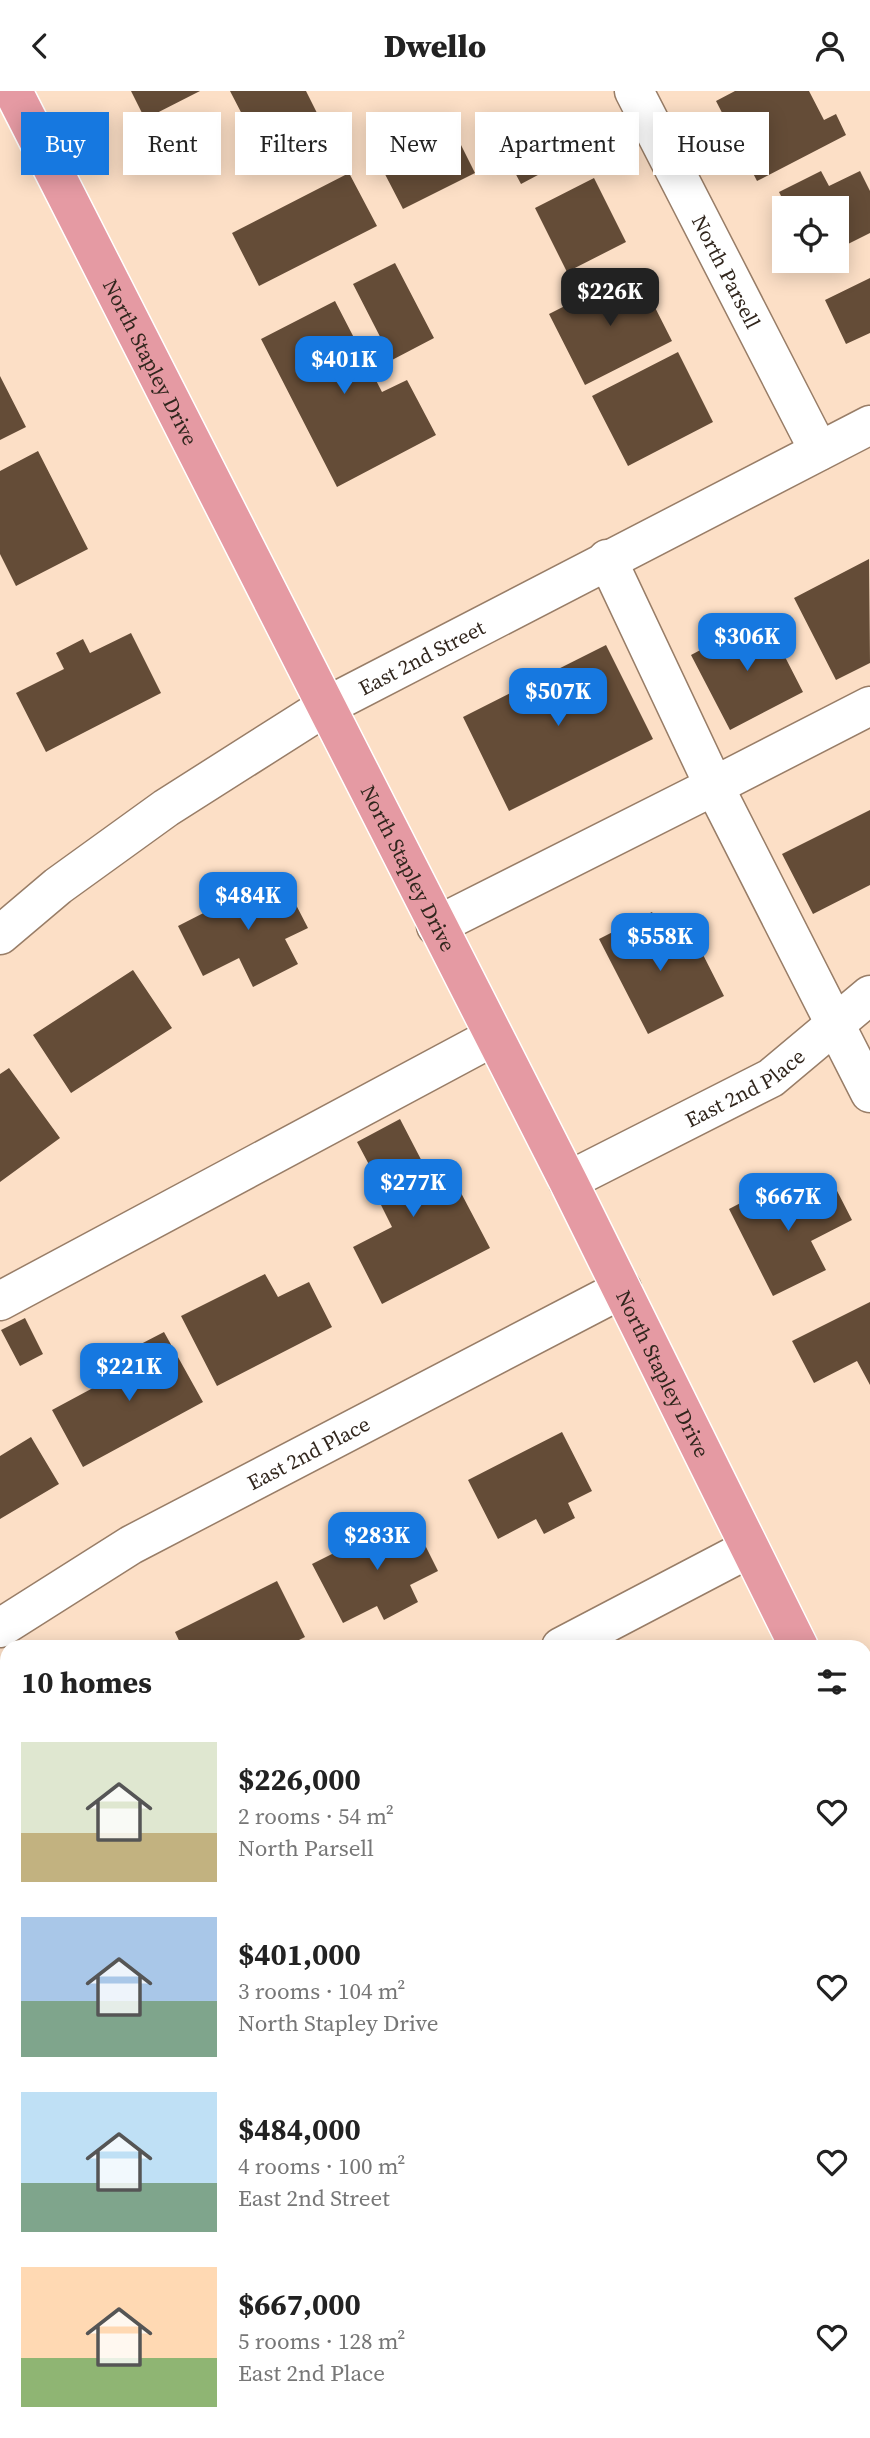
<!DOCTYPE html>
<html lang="en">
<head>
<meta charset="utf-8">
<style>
	body { margin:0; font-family:"Source Serif 4",serif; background:#f2f2f2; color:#222; height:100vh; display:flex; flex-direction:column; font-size:26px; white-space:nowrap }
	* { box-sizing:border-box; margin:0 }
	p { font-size:23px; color:#767676 }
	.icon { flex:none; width:38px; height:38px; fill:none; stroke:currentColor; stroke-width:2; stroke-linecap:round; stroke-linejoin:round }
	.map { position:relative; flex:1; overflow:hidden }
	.sheet { position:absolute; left:0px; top:1549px; width:872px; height:800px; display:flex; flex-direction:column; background:#fff; border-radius:21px 21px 0 0; box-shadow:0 4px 18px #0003 }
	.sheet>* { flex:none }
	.hud { position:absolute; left:21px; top:21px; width:830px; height:63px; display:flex; gap:14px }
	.buttons { position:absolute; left:772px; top:105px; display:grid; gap:14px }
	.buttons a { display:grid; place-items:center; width:77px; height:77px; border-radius:0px; background:#fff; box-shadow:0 4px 18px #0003; font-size:35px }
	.price { position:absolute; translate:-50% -60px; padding:0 16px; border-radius:14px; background:#1678e0; color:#fff; font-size:23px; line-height:46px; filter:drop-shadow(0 2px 4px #0008) }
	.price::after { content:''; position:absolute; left:50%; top:42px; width:21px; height:16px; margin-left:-10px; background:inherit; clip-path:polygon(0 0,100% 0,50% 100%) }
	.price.selected { background:#222; color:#fff }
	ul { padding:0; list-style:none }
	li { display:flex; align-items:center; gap:21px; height:175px; padding:0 21px }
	li span { display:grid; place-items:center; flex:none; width:196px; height:140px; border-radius:0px; color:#555 }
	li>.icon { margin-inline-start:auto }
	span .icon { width:84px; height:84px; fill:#fffc; stroke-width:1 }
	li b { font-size:30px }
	h2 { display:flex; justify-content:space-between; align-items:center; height:84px; padding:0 21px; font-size:30px }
	.pill { padding:0 24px; border-radius:0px; background:#fff; box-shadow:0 4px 18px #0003; font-size:24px; line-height:63px }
	.pill.selected { background:#1678e0; color:#fff }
	header { display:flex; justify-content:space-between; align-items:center; height:91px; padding:0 21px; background:#fff; font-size:32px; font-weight:800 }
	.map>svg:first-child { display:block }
	.building { fill:#644c37 }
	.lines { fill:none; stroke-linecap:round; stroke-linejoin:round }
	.minor-casing { stroke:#987d67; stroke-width:41 }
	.major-casing { stroke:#fff; stroke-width:41 }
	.minor { stroke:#fff; stroke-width:38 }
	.major { stroke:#e59aa3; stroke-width:38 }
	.labels { text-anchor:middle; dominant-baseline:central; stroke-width:7; stroke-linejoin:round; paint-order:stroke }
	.street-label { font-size:21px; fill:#31261d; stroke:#fcdfc6 }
</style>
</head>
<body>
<header><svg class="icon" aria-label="back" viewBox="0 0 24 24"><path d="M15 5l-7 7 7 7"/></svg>Dwello<svg class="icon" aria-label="person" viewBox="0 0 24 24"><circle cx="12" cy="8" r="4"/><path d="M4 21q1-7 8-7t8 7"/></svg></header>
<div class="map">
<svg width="870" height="2347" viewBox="0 0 870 2347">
	<rect width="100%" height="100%" fill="#fcdfc6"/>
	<path class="building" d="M 131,0 L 200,0 L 145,28 Z
		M 230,0 L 306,0 L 319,26 L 259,56 Z
		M 735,0 L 809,0 L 824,29 L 836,23 L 846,44 L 757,90 L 716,10 Z
		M 447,26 L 475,82 L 403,118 L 374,62 Z
		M 565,26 L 583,60 L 521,93 L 503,59 Z
		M 821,80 L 829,95 L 860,80 L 870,100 L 870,142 L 836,159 L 836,117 L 787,117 L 779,101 Z
		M 349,82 L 377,135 L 259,195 L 232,142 Z
		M 594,87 L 626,151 L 567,181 L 535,117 Z
		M 395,172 L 434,247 L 392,269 L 353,193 Z
		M 636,179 L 672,250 L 585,294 L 549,223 Z
		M 870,187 L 870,242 L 846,253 L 825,209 Z
		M 335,210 L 382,301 L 407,289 L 436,344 L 337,396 L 261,248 Z
		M 678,261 L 713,331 L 628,375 L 592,305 Z
		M 0,285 L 26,336 L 0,349 Z
		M 38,360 L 88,458 L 16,495 L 0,463 L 0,380 Z
		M 869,468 L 870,572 L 836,589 L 794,507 Z
		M 764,525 L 803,601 L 730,639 L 691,564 Z
		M 131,542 L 161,602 L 46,661 L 16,602 L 64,578 L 56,562 L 83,548 L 90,562 Z
		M 606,554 L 653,648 L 509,720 L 463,626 Z
		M 870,719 L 870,794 L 813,823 L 782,763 Z
		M 280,783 L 308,837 L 285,848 L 298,873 L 253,896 L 239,867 L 203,885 L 178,835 Z
		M 652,821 L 670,858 L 694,846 L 724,905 L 648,943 L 599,848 Z
		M 133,879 L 172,937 L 71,1002 L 33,944 Z
		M 9,977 L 60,1047 L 0,1091 L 0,983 Z
		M 400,1028 L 442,1109 L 460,1100 L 490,1157 L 382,1213 L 353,1156 L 392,1136 L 376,1104 L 383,1100 L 357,1051 Z
		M 779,1092 L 791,1116 L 834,1094 L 852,1129 L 811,1150 L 826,1179 L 773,1205 L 729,1118 Z
		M 265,1183 L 278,1206 L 309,1191 L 332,1236 L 217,1295 L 181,1225 Z
		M 870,1211 L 870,1294 L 857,1270 L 814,1292 L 792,1250 Z
		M 25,1227 L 43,1263 L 20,1275 L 1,1239 Z
		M 164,1241 L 203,1311 L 83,1376 L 52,1319 L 145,1269 L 137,1255 Z
		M 562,1341 L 592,1400 L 568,1412 L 575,1427 L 544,1443 L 536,1428 L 498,1448 L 468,1389 Z
		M 31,1346 L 59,1393 L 0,1428 L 0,1365 Z
		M 410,1424 L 438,1480 L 410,1494 L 418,1511 L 384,1529 L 377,1515 L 343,1532 L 312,1473 Z
		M 277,1490 L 305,1546 L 285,1556 L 182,1556 L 175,1541 Z
		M 7,1667 L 7,1763 L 0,1768 L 0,1672 Z
		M 4,2013 L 7,2016 L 7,2106 L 0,2112 L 0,2016 Z
		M 870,2133 L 870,2256 L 864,2255 L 864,2136 Z
		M 63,2342 L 147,2342 L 150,2346 L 68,2347 Z
		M 434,2342 L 510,2342 L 513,2347 L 430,2347 L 429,2344 Z
		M 544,2342 L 554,2342 L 557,2347 L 533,2347 Z"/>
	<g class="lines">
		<g class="minor-casing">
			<g id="minor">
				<path id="s1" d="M 634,0 L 819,360"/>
				<path d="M 607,468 L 714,695 L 870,615"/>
				<path d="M 436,835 L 714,695 L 870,1002"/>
				<path id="s2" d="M 0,844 L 58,795 L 166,717 L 325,616 L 870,334"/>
				<path id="s3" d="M 568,1090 L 771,987 L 870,904"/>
				<path d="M 0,1210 L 493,946"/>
				<path id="s4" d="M 0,1537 L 131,1454 L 622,1198"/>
				<path d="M 561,1556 L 748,1458"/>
				<path d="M 0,1882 L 7,1877"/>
				<path d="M 864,2043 L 870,2040"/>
				<path d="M 0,2224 L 7,2219"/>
				<path d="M 314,2347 L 321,2342"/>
			</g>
		</g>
		<g class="major-casing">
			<g id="major">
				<path id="s5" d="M 13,0 L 568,1090 L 799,1556"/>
				<path d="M 864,1683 L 870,1694"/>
			</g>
		</g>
		<use href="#minor" class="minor"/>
		<use href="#major" class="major"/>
	</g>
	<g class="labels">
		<g class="street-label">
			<text stroke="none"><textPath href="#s1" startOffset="203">North Parsell</textPath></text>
			<text stroke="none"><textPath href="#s5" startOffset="304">North Stapley Drive</textPath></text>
			<text stroke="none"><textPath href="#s2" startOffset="506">East 2nd Street</textPath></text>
			<text stroke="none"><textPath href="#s5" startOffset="872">North Stapley Drive</textPath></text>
			<text stroke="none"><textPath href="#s3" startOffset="200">East 2nd Place</textPath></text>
			<text stroke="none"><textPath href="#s5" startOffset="1438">North Stapley Drive</textPath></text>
			<text stroke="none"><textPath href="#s4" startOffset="355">East 2nd Place</textPath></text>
		</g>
	</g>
</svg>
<div class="buttons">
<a><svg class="icon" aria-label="locate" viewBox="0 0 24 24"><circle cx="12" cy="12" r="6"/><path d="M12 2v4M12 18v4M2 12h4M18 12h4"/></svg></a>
</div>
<b class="price selected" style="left:610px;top:237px">$226K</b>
<b class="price" style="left:344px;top:305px">$401K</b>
<b class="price" style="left:747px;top:582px">$306K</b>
<b class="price" style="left:558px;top:637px">$507K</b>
<b class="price" style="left:248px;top:841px">$484K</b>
<b class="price" style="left:660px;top:882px">$558K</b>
<b class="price" style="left:413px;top:1128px">$277K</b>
<b class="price" style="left:788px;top:1142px">$667K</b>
<b class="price" style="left:129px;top:1312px">$221K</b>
<b class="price" style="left:377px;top:1481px">$283K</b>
<div class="hud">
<a class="pill selected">Buy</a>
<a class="pill">Rent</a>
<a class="pill">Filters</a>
<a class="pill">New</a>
<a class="pill">Apartment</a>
<a class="pill">House</a>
</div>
<section class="sheet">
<h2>10 homes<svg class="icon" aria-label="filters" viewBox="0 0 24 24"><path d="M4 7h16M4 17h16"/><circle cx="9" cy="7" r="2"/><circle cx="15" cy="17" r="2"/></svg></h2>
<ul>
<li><span style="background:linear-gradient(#dfe7d0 65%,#c2b280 0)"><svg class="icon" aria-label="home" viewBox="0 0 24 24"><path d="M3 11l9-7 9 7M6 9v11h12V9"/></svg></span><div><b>$226,000</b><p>2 rooms · 54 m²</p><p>North Parsell</p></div><svg class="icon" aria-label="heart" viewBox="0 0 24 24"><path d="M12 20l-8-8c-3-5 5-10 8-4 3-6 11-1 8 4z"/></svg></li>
<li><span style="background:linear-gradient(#a9c7e8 60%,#7fa58c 0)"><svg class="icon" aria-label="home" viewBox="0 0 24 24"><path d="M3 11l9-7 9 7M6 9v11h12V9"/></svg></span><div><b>$401,000</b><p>3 rooms · 104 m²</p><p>North Stapley Drive</p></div><svg class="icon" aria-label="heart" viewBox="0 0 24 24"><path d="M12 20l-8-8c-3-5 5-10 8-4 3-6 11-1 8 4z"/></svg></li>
<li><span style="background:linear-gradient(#bfe0f5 65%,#7fa58c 0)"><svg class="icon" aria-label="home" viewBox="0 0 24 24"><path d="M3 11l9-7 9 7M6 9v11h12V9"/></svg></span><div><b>$484,000</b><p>4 rooms · 100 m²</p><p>East 2nd Street</p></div><svg class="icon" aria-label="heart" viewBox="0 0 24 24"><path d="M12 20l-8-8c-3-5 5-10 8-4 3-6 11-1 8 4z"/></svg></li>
<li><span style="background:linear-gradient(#ffd9b3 65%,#8fb573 0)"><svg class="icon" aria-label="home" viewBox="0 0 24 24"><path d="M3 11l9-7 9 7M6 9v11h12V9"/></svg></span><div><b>$667,000</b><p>5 rooms · 128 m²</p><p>East 2nd Place</p></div><svg class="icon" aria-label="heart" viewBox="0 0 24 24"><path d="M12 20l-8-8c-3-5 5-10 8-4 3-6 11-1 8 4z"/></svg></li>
</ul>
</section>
</div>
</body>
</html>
